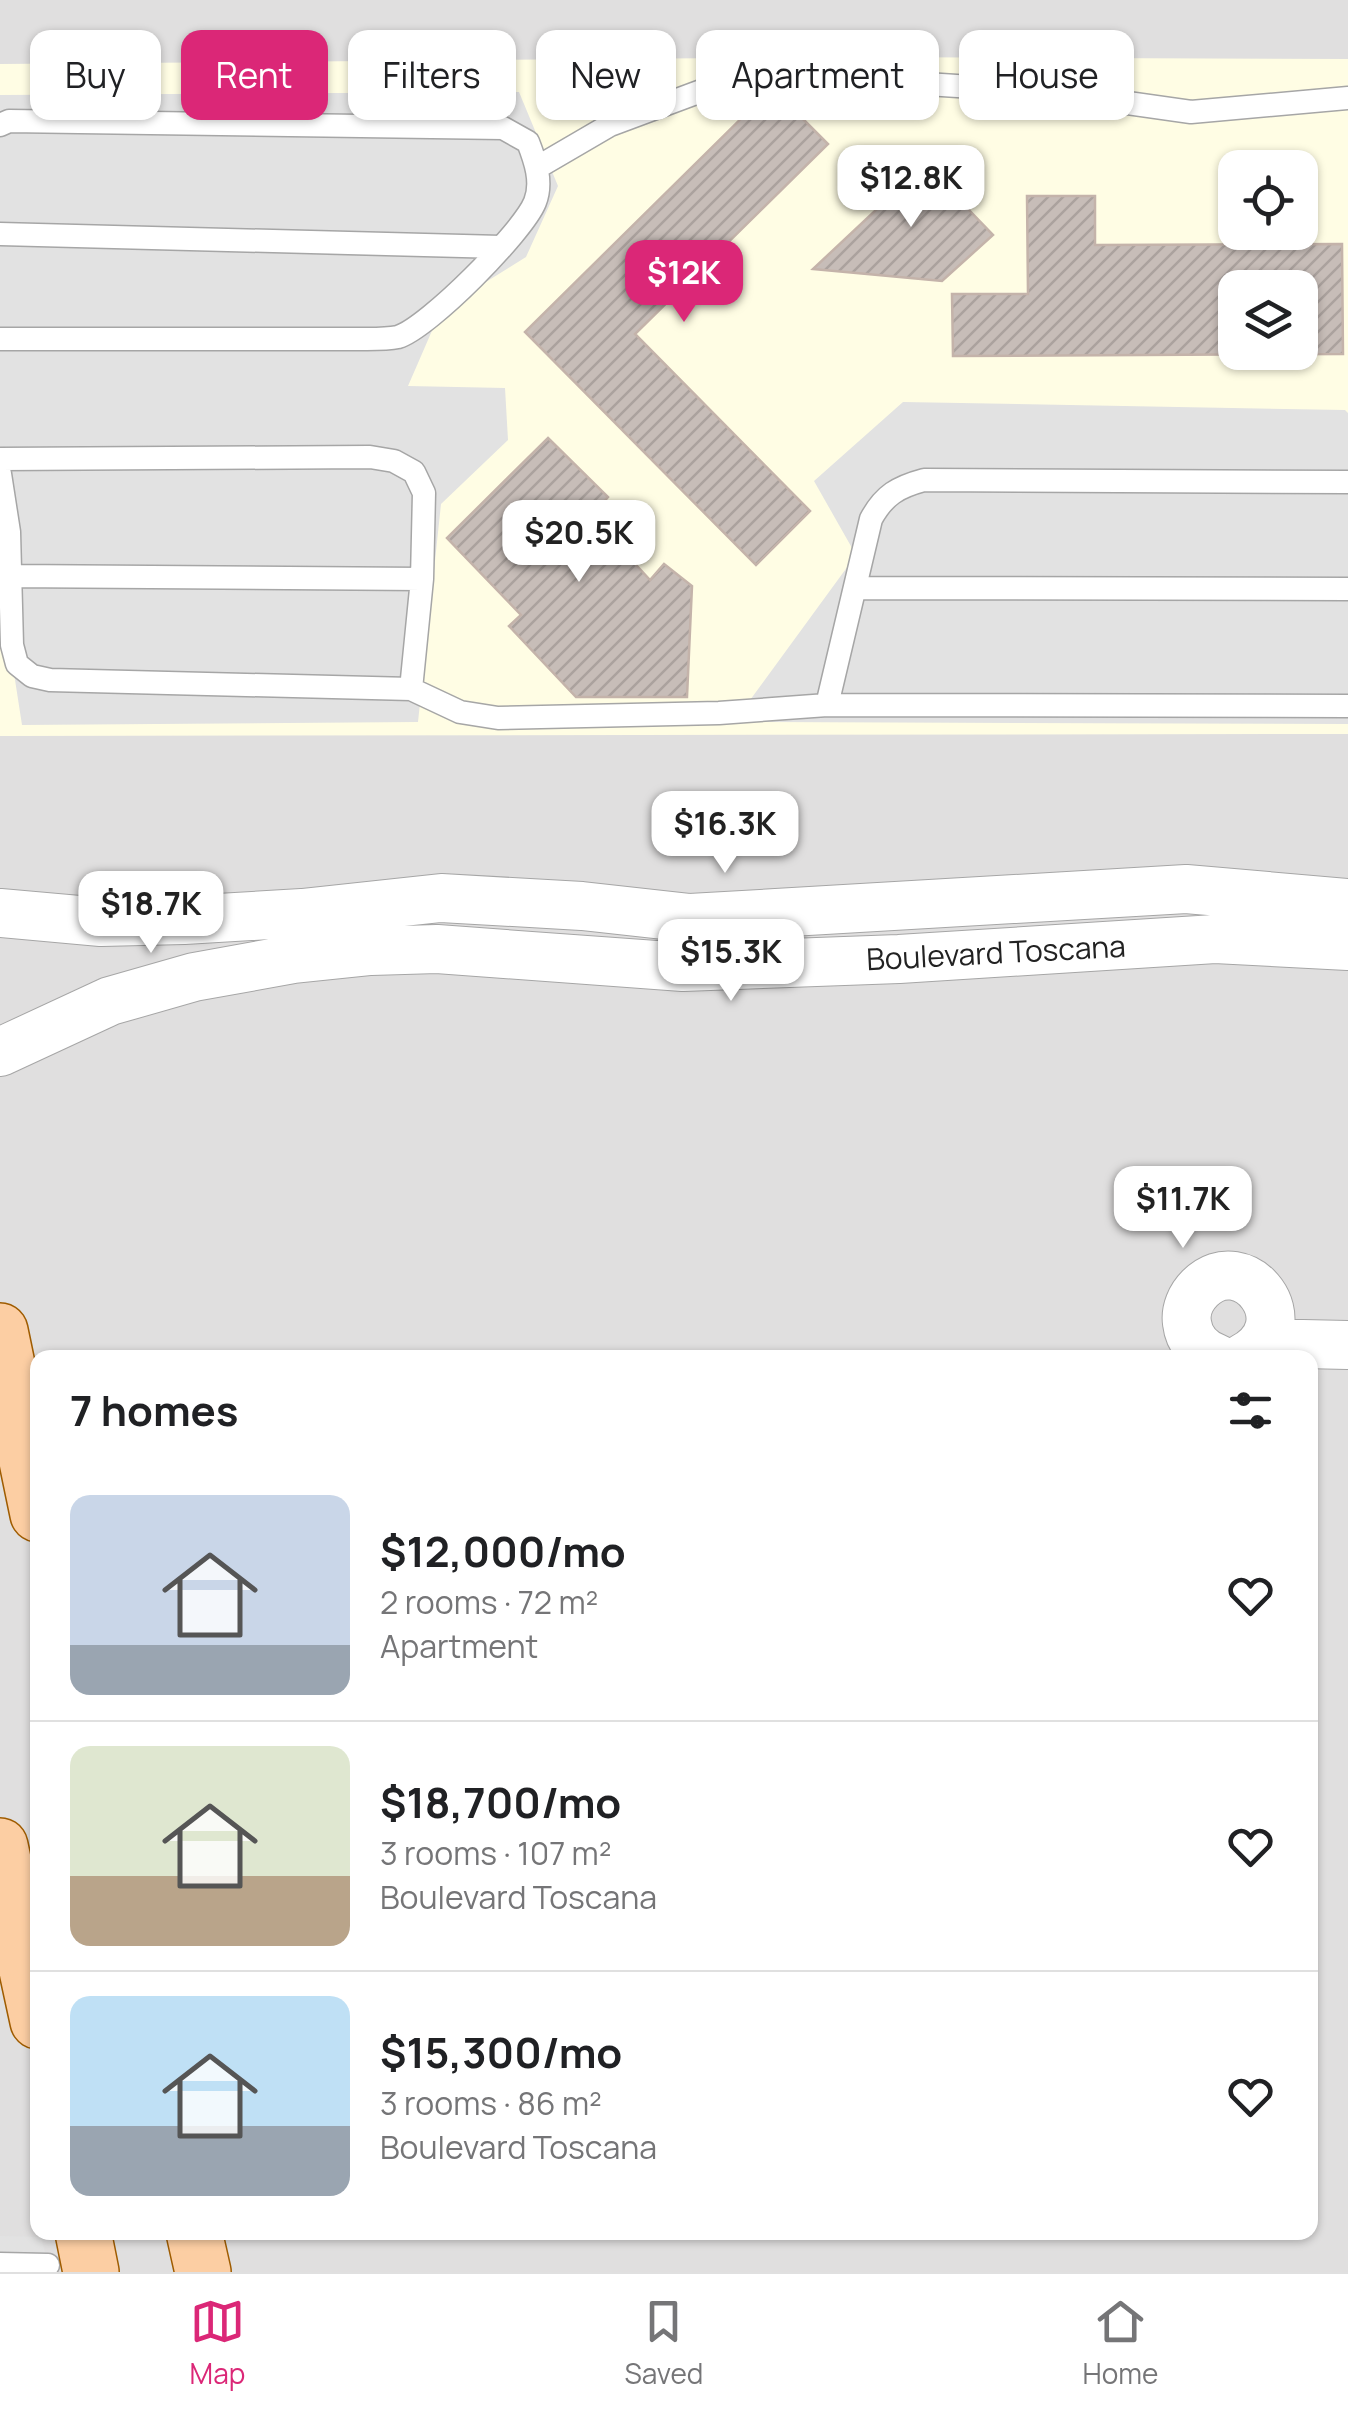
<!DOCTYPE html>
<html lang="en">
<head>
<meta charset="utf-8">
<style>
	body { margin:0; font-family:Manrope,sans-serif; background:#f2f2f2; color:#202124; height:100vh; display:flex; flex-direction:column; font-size:38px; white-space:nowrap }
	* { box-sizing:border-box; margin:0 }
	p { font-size:32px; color:#757577 }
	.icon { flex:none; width:55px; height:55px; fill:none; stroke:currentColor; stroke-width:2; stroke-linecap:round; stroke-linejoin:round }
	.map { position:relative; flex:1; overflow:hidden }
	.drawer { position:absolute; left:30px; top:1350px; width:1288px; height:890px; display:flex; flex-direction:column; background:#fff; border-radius:20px; box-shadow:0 2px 8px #0004 }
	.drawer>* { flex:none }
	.top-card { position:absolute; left:30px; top:30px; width:1290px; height:90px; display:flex; gap:20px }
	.tools { position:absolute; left:1218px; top:150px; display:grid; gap:20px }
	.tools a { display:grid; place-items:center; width:100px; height:100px; border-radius:20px; background:#fff; box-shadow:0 2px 8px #0004; font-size:50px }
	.price { position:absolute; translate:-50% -85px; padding:0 22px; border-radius:20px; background:#fff; color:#222; font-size:32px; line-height:65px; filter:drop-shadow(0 2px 5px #0008) }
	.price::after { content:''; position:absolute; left:50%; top:60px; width:30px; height:22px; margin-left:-15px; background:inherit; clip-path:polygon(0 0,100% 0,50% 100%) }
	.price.selected { background:#db2777; color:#fff }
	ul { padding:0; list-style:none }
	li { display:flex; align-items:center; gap:30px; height:250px; padding:0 40px }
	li+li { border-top:2px solid #e0e0e0 }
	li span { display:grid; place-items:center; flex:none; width:280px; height:200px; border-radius:20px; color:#555 }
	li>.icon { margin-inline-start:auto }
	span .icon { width:120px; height:120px; fill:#fffc; stroke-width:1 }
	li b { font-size:42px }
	h2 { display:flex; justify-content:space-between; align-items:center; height:120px; padding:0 40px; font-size:42px }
	.pill { padding:0 35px; border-radius:20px; background:#fff; box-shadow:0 2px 8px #0004; font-size:35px; line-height:90px }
	.pill.selected { background:#db2777; color:#fff }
	.dock { display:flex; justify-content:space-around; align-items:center; height:140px; border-top:2px solid #e0e0e0; background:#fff; font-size:28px; color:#757577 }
	.dock a { display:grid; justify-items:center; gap:5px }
	.dock .selected { color:#db2777 }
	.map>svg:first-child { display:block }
	.residential { fill:#e0dfdf; fill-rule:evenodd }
	.education { fill:#fffde4; fill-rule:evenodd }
	.parking { fill:#e2e2e2 }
	.building { fill:url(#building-hatch); stroke:#c4b3aa; stroke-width:2.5; fill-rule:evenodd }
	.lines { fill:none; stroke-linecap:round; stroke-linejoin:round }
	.lane-casing { stroke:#a6a6a6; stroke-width:25 }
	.street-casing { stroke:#a6a6a6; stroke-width:50 }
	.primary-casing { stroke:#9f5c00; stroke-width:58 }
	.lane { stroke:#fff; stroke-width:22 }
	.street { stroke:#fff; stroke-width:48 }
	.primary { stroke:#fccea3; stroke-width:55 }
	.labels { text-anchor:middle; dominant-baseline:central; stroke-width:8; stroke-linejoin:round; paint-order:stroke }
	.street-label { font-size:30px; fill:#222; stroke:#fff }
</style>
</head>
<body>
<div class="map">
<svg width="1348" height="2272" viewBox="0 0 1348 2272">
	<defs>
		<pattern id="building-hatch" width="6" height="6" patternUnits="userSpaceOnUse" patternTransform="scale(2.5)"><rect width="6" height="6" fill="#c7bdb8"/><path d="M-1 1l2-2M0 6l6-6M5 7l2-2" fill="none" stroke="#aba29e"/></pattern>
	</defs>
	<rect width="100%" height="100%" fill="#f2eee8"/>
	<path class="residential" d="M 0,0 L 1348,0 L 1348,2272 L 0,2272 ZM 1235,168 L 1300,168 L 1300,232 L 1235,232 ZM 1235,288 L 1300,288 L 1300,352 L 1235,352 ZM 38,1358 L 1310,1358 L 1310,2232 L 38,2232 Z"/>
	<path class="education" d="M 861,57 L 1348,59 L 1348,734 L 0,736 L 0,64 ZM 1235,168 L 1300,168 L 1300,232 L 1235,232 ZM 1235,288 L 1300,288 L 1300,352 L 1235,352 Z"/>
	<path class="parking" d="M 519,92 L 558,186 L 526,257 L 441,310 L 408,386 L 505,388 L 508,440 L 441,504 L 418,722 L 22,725 L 0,583 L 0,95 Z
		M 903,402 L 1345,410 L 1348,413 L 1348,724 L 734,722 L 856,555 L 814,481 Z
		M 0,2236 L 41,2237 L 50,2272 L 0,2272 Z"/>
	<path class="building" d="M 772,88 L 828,144 L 635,334 L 810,511 L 756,565 L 525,332 Z
		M 914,153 L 993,235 L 942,281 L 813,269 L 876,210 L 867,203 Z
		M 1027,196 L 1095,196 L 1095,245 L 1342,244 L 1343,354 L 953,356 L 952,294 L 1028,294 ZM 1235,288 L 1300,288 L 1300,352 L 1235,352 Z
		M 548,438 L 608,497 L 591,516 L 650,580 L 664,564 L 692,586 L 687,697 L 576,697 L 509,626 L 521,615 L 447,538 Z"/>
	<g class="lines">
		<g class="lane-casing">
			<path id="lane" d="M 0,125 L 9,121 L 503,128 L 528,142 C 535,160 543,182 535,202 C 523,232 428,328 398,337 C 388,339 376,339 367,339 L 0,339
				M 538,167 L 610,125 L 712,87 L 774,74 L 1050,92 L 1191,112 L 1348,98
				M 0,234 L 501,247
				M 0,459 L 370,457 L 394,461 L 414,472 L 424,493 L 422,579 L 411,689 L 50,680 L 32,676 L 17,664 L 12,645 L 9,532 L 0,474
				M 10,576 L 422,579
				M 855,588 L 1348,589
				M 411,689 L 460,712 L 498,718 L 719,713 L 827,705 L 1348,706
				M 827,705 L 871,519 C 884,495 898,487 924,480 L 1348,482
				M 0,2264 L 48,2265"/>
		</g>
		<g class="street-casing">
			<path id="street" d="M 0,913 L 101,922 L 184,920 L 302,913 L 441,898 L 582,906 L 690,918 L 1186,889 L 1348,903
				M 0,1052 L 110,1001 L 194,977 L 294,959 L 371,951 L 437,949 L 683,967 L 899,959 L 1215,939 L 1348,946
				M 1262,1343 L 1348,1345
				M 1216,1358 C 1200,1352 1189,1340 1187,1323 C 1185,1310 1191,1297 1200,1288 C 1243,1245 1308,1323 1243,1358"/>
		</g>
		<g class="primary-casing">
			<path id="primary" d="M 0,1331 L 38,1514
				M 0,1846 L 38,2021
				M 83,2232 L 91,2272
				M 194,2232 L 203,2272"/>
		</g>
		<use href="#lane" class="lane"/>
		<use href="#street" class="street"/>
		<use href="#primary" class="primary"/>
	</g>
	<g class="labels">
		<g class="street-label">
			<text transform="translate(996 952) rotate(-3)">Boulevard Toscana</text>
		</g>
	</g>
</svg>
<div class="tools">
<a><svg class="icon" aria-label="locate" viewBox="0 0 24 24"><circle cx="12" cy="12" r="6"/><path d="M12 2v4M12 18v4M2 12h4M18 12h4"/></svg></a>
<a><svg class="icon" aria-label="layers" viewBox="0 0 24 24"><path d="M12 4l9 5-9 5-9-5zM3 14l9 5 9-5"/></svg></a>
</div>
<b class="price" style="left:911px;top:230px">$12.8K</b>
<b class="price selected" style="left:684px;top:325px">$12K</b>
<b class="price" style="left:579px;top:585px">$20.5K</b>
<b class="price" style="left:725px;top:876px">$16.3K</b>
<b class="price" style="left:151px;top:956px">$18.7K</b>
<b class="price" style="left:731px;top:1004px">$15.3K</b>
<b class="price" style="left:1183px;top:1251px">$11.7K</b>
<div class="top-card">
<a class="pill">Buy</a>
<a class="pill selected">Rent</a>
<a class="pill">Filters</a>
<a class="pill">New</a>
<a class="pill">Apartment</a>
<a class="pill">House</a>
</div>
<section class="drawer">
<h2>7 homes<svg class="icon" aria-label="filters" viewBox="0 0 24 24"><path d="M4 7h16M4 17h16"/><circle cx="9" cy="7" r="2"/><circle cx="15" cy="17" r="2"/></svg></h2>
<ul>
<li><span style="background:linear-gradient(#c9d6e8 75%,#9aa5b1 0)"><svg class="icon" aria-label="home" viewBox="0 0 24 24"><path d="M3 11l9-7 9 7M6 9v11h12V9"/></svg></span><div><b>$12,000/mo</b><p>2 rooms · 72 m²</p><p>Apartment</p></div><svg class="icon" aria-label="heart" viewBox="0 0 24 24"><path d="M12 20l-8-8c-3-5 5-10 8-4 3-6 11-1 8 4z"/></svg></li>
<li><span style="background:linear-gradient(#dfe7d0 65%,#b9a48a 0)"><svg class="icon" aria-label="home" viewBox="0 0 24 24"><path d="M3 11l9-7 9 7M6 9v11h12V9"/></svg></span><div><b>$18,700/mo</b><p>3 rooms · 107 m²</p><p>Boulevard Toscana</p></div><svg class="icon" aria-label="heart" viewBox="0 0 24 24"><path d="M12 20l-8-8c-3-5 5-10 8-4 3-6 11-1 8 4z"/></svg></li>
<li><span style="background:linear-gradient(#bfe0f5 65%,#9aa5b1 0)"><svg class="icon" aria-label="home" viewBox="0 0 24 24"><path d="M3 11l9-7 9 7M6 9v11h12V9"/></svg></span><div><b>$15,300/mo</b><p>3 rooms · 86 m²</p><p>Boulevard Toscana</p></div><svg class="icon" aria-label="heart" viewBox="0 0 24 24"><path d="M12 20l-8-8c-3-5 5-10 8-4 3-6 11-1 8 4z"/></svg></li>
</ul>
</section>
</div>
<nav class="dock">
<a class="selected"><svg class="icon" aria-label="map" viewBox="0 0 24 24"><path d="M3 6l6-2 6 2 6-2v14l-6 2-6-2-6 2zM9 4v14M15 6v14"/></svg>Map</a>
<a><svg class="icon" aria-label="saved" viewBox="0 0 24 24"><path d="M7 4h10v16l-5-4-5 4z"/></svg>Saved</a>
<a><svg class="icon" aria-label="home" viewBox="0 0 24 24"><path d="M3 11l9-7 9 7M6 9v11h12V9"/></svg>Home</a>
</nav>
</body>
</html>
